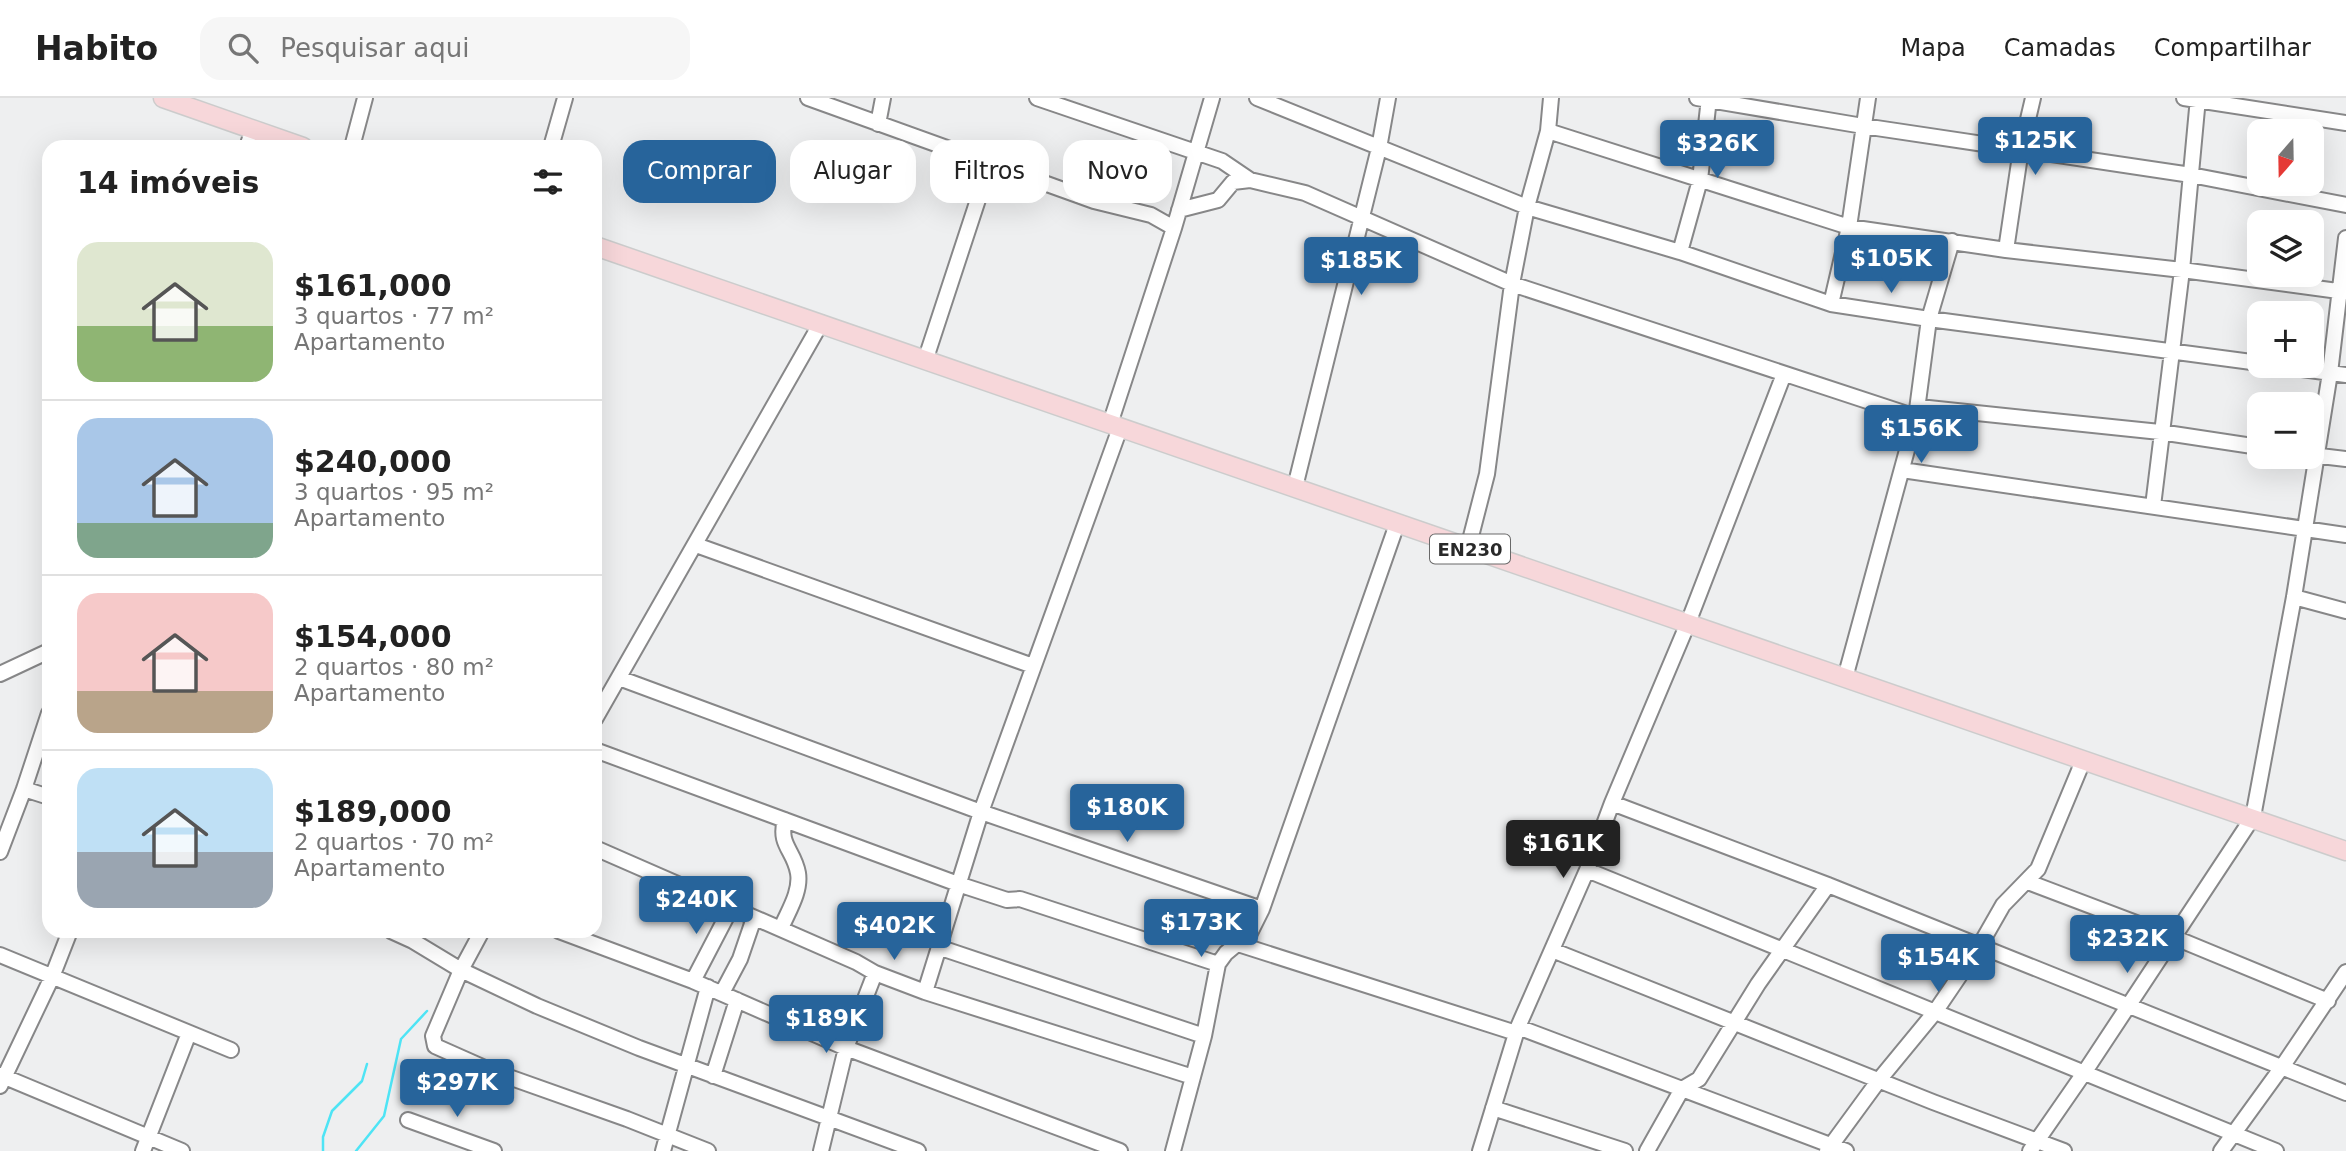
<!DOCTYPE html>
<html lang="pt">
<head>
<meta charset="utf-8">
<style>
	body { margin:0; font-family:"DejaVu Sans",sans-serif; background:#f6f6f6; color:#222; height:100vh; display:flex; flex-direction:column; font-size:26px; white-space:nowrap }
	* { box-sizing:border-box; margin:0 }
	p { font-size:23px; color:#767676 }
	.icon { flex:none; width:38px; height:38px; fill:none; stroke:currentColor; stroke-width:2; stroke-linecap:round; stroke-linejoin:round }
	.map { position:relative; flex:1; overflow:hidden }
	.details { position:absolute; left:42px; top:42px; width:560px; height:798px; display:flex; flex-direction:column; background:#fff; border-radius:21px; box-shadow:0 7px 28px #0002 }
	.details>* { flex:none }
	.top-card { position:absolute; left:623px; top:42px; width:665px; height:63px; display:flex; gap:14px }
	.needle { width:46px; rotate:200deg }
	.fabs { position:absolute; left:2247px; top:21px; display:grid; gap:14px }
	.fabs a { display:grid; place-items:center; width:77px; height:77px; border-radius:14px; background:#fff; box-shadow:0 7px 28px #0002; font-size:35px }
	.price { position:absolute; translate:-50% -60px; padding:0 16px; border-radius:7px; background:#27649b; color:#fff; font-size:23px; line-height:46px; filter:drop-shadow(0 2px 4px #0008) }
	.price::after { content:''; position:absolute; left:50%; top:42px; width:21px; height:16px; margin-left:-10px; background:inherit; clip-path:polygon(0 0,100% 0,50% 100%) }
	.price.active { background:#222; color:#fff }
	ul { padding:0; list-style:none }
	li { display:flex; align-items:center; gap:21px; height:175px; padding:0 35px }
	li+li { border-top:2px solid #e0e0e0 }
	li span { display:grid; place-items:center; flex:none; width:196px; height:140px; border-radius:21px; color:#555 }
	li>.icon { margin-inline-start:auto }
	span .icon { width:84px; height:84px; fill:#fffc; stroke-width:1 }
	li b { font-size:30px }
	h2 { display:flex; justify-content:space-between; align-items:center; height:84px; padding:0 35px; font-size:30px }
	.tag { padding:0 24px; border-radius:21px; background:#fff; box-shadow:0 7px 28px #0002; font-size:24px; line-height:63px }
	.tag.active { background:#27649b; color:#fff }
	header { display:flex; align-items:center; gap:42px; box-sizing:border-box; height:98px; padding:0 35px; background:#fff; border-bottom:2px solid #e0e0e0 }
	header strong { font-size:33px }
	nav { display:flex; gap:38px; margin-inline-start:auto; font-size:24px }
	.search { width:490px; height:63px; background:#f6f6f6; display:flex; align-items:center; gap:18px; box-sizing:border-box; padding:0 24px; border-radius:21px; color:#767676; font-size:26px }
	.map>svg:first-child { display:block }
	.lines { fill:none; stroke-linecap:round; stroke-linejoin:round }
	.stream { stroke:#4ee4f5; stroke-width:2.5 }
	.minor-casing { stroke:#878788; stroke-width:18 }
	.major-casing { stroke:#ccc; stroke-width:21 }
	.minor { stroke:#fff; stroke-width:14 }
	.major { stroke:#f7d7da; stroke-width:18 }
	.labels { text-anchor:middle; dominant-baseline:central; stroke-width:7; stroke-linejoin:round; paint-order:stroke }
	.shield { fill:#fff; stroke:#696969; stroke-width:2 }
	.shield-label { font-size:18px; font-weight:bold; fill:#292929 }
</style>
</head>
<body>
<header>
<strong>Habito</strong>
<div class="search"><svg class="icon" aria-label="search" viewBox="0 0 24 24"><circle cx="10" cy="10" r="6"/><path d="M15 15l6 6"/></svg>Pesquisar aqui</div>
<nav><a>Mapa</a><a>Camadas</a><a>Compartilhar</a></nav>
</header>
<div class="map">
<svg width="2346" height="1053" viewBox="0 0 2346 1053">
	<rect width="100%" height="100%" fill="#eeeff0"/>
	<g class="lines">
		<path class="stream" d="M 323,1053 L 323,1039 L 332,1013 L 362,983 L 367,966
			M 356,1053 L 384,1018 L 401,941 L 427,913"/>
		<g class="minor-casing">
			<path id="minor" d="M 808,0 L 1094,103 L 1151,117 L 1174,130
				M 1037,0 L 1222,63 L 1250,82 L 1305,95 L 1512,186 L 1916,319
				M 1257,0 L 1527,109 L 1680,154 L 1831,206 L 1929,221 L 2259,265
				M 1697,0 L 1863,28 L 2191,77 L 2346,107
				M 2184,0 L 2346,25
				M 878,26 L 883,0
				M 1548,33 L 1849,129 L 2006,152 L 2182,172 L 2346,194
				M 247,49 L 253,31
				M 352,49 L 365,0
				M 551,49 L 565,0
				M 1179,112 L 1218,102 L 1233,84 L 1250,82
				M 2006,152 L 2021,51 L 2033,0
				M 1680,154 L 1700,82 L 1709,0
				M 1831,206 L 1849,129 L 1868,0
				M 926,260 L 990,65
				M 2279,268 L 2346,277
				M 1919,309 L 2160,334 L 2259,349
				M 1110,326 L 1174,130 L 1212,0
				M 2312,357 L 2346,361
				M 1902,372 L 2346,437
				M 1295,389 L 1379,50 L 1388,0
				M 2153,408 L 2182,172 L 2198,0
				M 696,447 L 1033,568
				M 1468,450 L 1487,376 L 1512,186 L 1527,109 L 1548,33 L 1551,0
				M 2294,499 L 2346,513
				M 0,576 L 49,553
				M 619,580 L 981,714 L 1262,811
				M 1845,580 L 1916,319 L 1929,221 L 1952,143
				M 595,621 L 821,225
				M 595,652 L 958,786 L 1007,802 L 1020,801 L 1218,866
				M 24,691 L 49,699
				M 1612,705 L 1828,787 L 2346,995
				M 595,750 L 856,864 L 875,875 L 925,894 L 1193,979
				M 0,754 L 24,691 L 49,615
				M 1587,772 L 2276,1053
				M 2028,784 L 2173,839 L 2328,903
				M 782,828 C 789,812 801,793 798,775 C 794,752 778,747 785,722
				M 391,833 L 413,843 L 461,872 L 537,908 L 639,950 L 918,1053
				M 482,833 L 461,872 L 433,938 L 435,948 L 489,972 L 627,1021 L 708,1053
				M 559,833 L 693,883 L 846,950 L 1120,1053
				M 1238,846 L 1516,935
				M 938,849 L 1204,938
				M 1552,852 L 1933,1004 L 2064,1053
				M 0,857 L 231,952
				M 693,883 L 731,810
				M 925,894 L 981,714 L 1120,330
				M 722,895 L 740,861 L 754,820
				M 1518,929 L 1846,1053
				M 0,977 L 182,1053
				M 713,978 L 737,902
				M 0,988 L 52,879 L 70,833
				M 1493,1010 L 1625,1053
				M 408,1022 L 494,1053
				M 143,1053 L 189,935
				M 663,1053 L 708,889
				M 821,1053 L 846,950 L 875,875
				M 1173,1053 L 1204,938 L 1218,866 L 1226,855 L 1250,835 L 1262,811 L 1397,426
				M 1480,1053 L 1518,929 L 1587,772 L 1612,705 L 1688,525 L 1784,276
				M 1647,1053 L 1682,991 L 1699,981 L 1758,886 L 1828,787
				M 1827,1053 L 1879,982 L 1935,914 L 1979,849 L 2003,807 L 2038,771 L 2083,663
				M 2030,1053 L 2084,975 L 2253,719 L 2294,499 L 2330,275 L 2346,140
				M 2221,1053 L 2282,969 L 2346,874"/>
		</g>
		<g class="major-casing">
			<path id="major" d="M 163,0 L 303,49
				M 595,148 L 2346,753"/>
		</g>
		<use href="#minor" class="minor"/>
		<use href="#major" class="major"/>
	</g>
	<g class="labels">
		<rect class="shield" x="1430" y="436.5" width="80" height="29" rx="5"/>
		<g class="shield-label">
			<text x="1470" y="451">EN230</text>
		</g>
	</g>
</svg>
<div class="fabs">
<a><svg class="needle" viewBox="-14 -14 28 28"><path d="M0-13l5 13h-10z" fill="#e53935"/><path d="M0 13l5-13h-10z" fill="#767676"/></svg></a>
<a><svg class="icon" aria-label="layers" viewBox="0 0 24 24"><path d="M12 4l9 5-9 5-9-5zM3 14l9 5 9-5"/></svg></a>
<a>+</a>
<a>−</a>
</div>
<b class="price" style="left:2035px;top:79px">$125K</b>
<b class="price" style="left:1717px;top:82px">$326K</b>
<b class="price" style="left:1891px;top:197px">$105K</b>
<b class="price" style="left:1361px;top:199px">$185K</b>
<b class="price" style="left:1921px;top:367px">$156K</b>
<b class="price" style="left:1127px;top:746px">$180K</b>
<b class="price active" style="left:1563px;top:782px">$161K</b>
<b class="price" style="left:696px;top:838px">$240K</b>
<b class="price" style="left:1201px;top:861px">$173K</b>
<b class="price" style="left:894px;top:864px">$402K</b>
<b class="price" style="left:2127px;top:877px">$232K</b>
<b class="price" style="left:1938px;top:896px">$154K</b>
<b class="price" style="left:826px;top:957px">$189K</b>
<b class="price" style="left:457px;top:1021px">$297K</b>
<div class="top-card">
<a class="tag active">Comprar</a>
<a class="tag">Alugar</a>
<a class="tag">Filtros</a>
<a class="tag">Novo</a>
</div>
<section class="details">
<h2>14 imóveis<svg class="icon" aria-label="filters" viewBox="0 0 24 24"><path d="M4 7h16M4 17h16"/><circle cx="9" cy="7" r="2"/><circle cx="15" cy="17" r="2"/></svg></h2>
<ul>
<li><span style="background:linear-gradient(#dfe7d0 60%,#8fb573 0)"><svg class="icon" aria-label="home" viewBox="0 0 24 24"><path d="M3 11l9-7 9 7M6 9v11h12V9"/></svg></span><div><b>$161,000</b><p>3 quartos · 77 m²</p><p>Apartamento</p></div></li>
<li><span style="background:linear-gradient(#a9c7e8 75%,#7fa58c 0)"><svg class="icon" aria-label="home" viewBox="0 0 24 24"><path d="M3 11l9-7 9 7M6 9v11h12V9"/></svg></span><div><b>$240,000</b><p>3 quartos · 95 m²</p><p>Apartamento</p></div></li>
<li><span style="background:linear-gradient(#f6c9c9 70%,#b9a48a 0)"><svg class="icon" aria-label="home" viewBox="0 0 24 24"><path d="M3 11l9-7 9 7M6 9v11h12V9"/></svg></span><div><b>$154,000</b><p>2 quartos · 80 m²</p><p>Apartamento</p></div></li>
<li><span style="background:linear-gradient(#bfe0f5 60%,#9aa5b1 0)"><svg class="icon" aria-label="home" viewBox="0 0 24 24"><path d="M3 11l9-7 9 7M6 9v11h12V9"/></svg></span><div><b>$189,000</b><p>2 quartos · 70 m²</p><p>Apartamento</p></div></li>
</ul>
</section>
</div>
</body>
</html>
